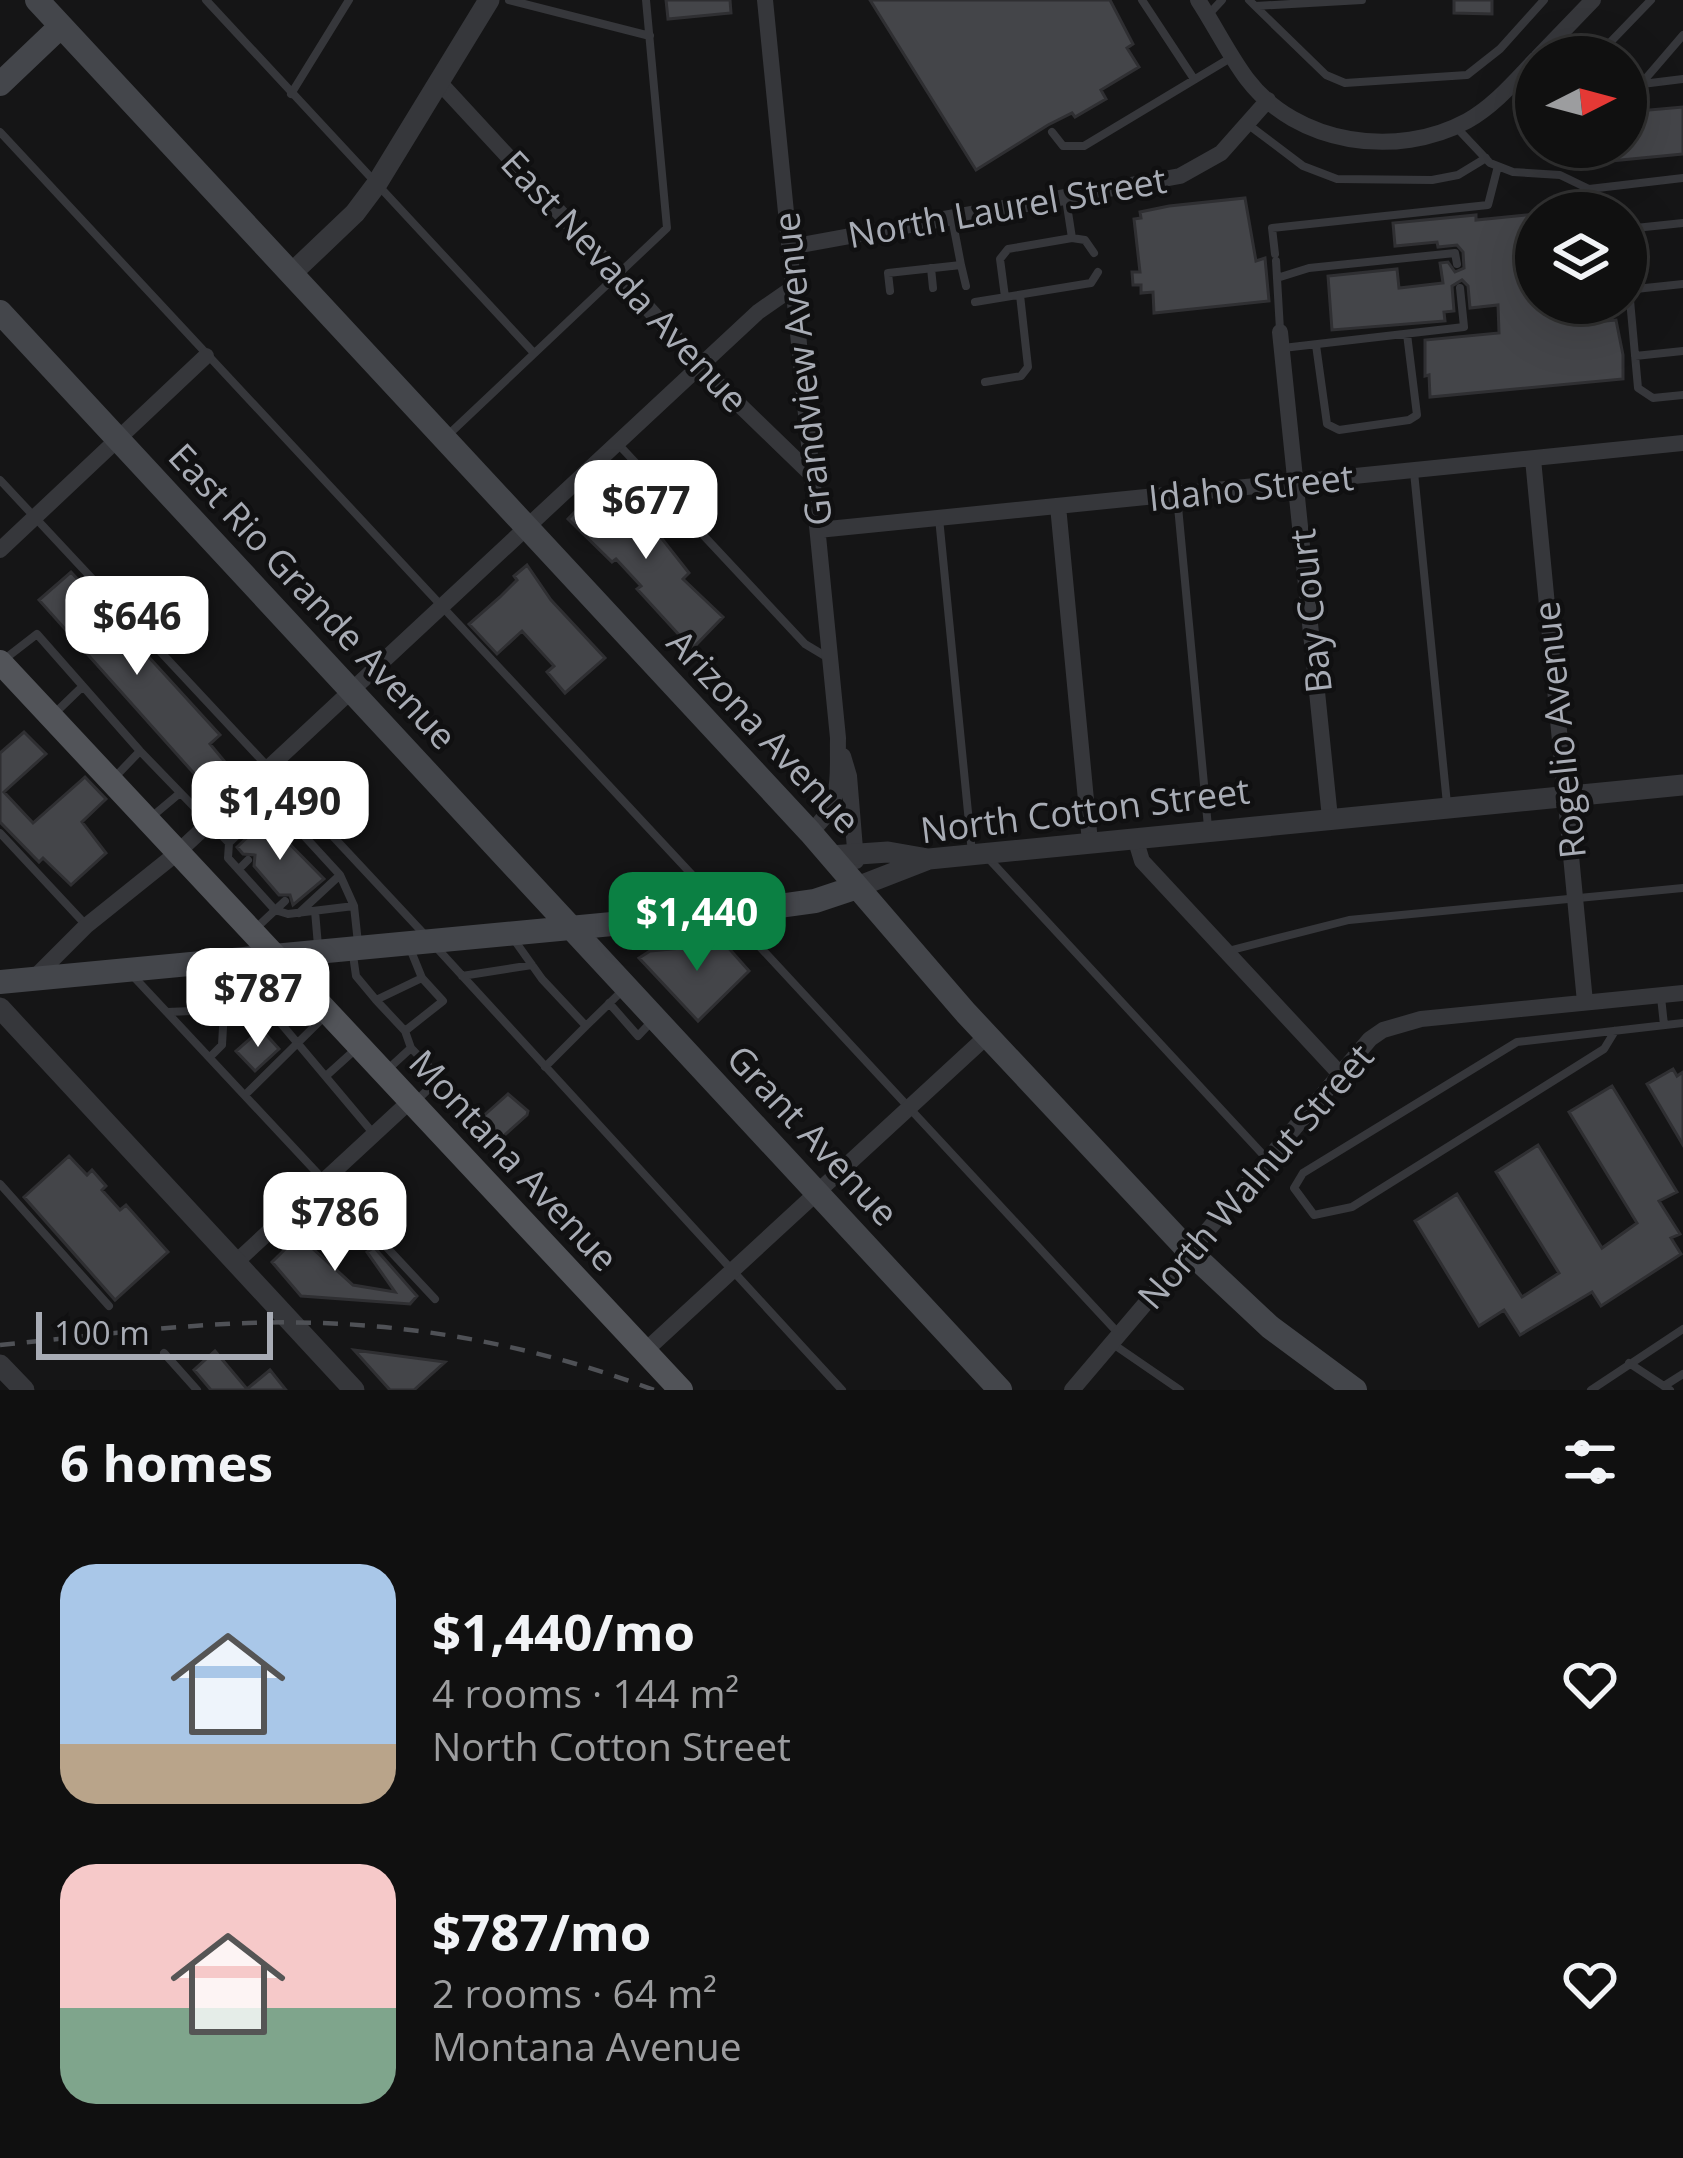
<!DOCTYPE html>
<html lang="en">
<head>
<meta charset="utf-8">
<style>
	body { margin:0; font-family:"Open Sans",sans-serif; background:#191919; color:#f1f3f6; height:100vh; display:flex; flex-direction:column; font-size:45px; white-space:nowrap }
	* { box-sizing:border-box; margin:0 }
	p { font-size:39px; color:#9c9d9f }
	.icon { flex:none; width:66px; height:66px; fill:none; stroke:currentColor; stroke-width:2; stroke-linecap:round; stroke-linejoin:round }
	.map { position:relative; height:1390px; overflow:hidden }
	.side { display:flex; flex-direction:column; background:#101010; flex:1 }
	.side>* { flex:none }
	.needle { width:78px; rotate:84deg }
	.tools { position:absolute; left:1515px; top:36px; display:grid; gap:24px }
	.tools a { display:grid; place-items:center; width:132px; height:132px; border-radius:50%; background:#101010; box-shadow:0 12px 48px #0002,0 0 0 3px #303030; font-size:60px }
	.scale { position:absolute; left:36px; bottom:30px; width:237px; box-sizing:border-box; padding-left:12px; border:6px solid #a8acb5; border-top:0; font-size:33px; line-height:42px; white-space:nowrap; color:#a8acb5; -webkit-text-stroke:9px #101011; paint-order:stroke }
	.price { position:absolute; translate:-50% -102px; padding:0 27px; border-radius:24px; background:#fff; color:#222; font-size:39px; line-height:78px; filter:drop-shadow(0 3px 6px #0008) }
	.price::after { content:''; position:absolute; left:50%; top:72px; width:36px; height:27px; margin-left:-18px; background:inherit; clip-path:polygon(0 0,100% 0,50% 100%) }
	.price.active { background:#0b8043; color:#fff }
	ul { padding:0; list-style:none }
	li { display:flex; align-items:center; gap:36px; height:300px; padding:0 60px }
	li span { display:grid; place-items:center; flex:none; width:336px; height:240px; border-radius:36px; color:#555 }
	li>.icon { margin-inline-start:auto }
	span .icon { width:144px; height:144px; fill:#fffc; stroke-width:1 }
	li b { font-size:51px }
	h2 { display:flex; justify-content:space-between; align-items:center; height:144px; padding:0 60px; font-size:51px }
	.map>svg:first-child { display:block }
	.building { fill:#444549; stroke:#2f2f32; stroke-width:3 }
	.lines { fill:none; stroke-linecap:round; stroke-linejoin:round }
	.service { stroke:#36373b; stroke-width:8 }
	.minor { stroke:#36373b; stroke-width:16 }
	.tertiary { stroke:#36373b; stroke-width:21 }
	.secondary { stroke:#44464b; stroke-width:24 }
	.primary { stroke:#525459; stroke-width:24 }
	.rail { stroke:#4f5156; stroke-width:4.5; stroke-dasharray:15 12; stroke-linecap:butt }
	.labels { text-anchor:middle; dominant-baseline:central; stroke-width:9; stroke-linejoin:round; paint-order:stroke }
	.street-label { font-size:36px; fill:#a8acb5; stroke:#101011 }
</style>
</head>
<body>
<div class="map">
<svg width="1683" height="1390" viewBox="0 0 1683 1390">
	<rect width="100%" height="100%" fill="#151516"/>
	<path class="building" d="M 666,0 L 730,0 L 731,13 L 668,19 Z
		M 870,0 L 1110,0 L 1133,44 L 1127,48 L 1139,67 L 1101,90 L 1106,99 L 1075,117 L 1072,113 L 1048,125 L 976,170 Z
		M 1454,0 L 1492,0 L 1492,14 L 1454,13 Z
		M 1683,107 L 1683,154 L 1579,164 L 1577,147 L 1626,147 L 1626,112 Z
		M 1245,198 L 1256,261 L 1265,258 L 1269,301 L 1154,313 L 1153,292 L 1141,293 L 1141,285 L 1133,285 L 1132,272 L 1140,272 L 1134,219 L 1141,218 L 1140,212 L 1169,206 Z
		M 1536,214 L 1536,303 L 1581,303 L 1583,323 L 1616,320 L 1623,355 L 1623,379 L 1430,397 L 1429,375 L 1425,376 L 1425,340 L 1499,333 L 1498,305 L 1470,308 L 1468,286 L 1462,280 L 1452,286 L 1454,311 L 1444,312 L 1445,321 L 1332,330 L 1328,276 L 1397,269 L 1399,288 L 1443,283 L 1440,263 L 1448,262 L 1455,272 L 1464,268 L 1463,252 L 1457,245 L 1438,247 L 1437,242 L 1395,246 L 1393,223 L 1476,215 L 1476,220 Z
		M 604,482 L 652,526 L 689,573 L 683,579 L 723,617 L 692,649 L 637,589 L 641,586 L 616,559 L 612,562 L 568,519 Z
		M 527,565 L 551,600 L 605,658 L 565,693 L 547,672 L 554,666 L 522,631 L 497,654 L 469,624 L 500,597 L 517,580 L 514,576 Z
		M 71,572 L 220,735 L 210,744 L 230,768 L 207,788 L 39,600 Z
		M 24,732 L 46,754 L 4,792 L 33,823 L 85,777 L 106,799 L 82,822 L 106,853 L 71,885 L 43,858 L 39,862 L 0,822 L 0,753 Z
		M 266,820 L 324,879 L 293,905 L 290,895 L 279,895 L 254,866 L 255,855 L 243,854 L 237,847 Z
		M 725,944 L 749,971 L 698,1021 L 639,958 L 650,951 Z
		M 261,1029 L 279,1049 L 255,1071 L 236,1051 Z
		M 1673,1069 L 1677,1076 L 1683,1072 L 1683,1145 L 1647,1084 Z
		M 1612,1086 L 1677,1192 L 1659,1201 L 1680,1234 L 1671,1238 L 1681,1254 L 1601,1306 L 1592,1292 L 1520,1335 L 1504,1310 L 1479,1326 L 1415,1221 L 1457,1194 L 1522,1297 L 1559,1273 L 1496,1172 L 1538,1145 L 1602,1248 L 1637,1223 L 1569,1112 Z
		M 508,1094 L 528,1111 L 527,1115 L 499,1140 L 480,1119 Z
		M 69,1156 L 87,1175 L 92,1170 L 106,1186 L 102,1190 L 120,1210 L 126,1205 L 168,1252 L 115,1300 L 24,1197 Z
		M 315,1220 L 324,1230 L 311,1247 L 353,1285 L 395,1292 L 367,1252 L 374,1247 L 417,1296 L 410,1304 L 301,1296 L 272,1262 Z
		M 354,1350 L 445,1362 L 414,1390 L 390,1390 Z
		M 215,1351 L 247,1389 L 270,1370 L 286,1390 L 211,1390 L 194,1370 Z"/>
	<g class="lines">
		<path class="service" d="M 206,0 L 533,352
			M 509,0 L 650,36
			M 1142,0 L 1194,79
			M 1249,0 L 1255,6 L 1362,0
			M 1255,6 L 1326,75 L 1345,83 L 1467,75 L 1500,49 L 1544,0
			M 1209,14 L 1222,0
			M 1596,57 L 1651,0
			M 1641,84 L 1683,35
			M 1626,86 L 1683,79
			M 291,94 L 349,0
			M 1250,126 L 1303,166 L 1337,179 L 1432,180 L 1458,175 L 1486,158
			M 1456,127 L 1490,163 L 1513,172 L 1560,175 L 1589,189 L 1683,178
			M 0,132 L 723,908
			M 1052,132 L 1063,146 L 1084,146 L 1232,57
			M 1066,199 L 1072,238 L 1085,240 L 1094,253
			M 1626,229 L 1683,223
			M 1275,254 L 1272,228 L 1488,205 L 1498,166
			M 1276,261 L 1280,330
			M 961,265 L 966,286
			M 931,268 L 933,288
			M 1277,278 L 1309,268 L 1455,253 L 1457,264
			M 1629,289 L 1638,388 L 1653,398 L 1683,395
			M 1626,290 L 1683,284
			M 890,291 L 888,273 L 961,265 L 952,218
			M 1005,297 L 1000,259 L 1008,249 L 1072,238
			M 975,302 L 1091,283 L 1098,272
			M 1316,345 L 1327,424 L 1339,430 L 1409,420 L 1417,415 L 1407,334
			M 1283,348 L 1464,327 L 1460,288
			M 1635,356 L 1683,351
			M 985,382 L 1021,376 L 1028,367 L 1020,295
			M 447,436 L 667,228 L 646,0
			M 618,444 L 805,644 L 830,659
			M 1414,472 L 1447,804
			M 0,480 L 425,935
			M 1177,496 L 1208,827
			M 939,518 L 972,853
			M 6,658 L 37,634 L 140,751 L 229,843 L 263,810 L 244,791
			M 54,714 L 83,686
			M 116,776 L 140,751
			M 263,810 L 285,815 L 340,875 L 299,913
			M 149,819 L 180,793
			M 0,833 L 85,924
			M 229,843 L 228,858 L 275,910 L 288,914 L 354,906 L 358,943
			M 989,859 L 1268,1160
			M 239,869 L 248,860
			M 340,875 L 354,906
			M 315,911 L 318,946
			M 734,919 L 1119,1334
			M 255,929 L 285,901
			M 515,941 L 542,979 L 586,1026 L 625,988
			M 409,946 L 422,978 L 443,1001 L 405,1031 L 376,1000 L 422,978
			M 435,946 L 842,1390
			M 1228,951 L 1349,920 L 1683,888
			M 353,955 L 356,976 L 376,1000
			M 133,976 L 435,1299
			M 462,976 L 532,965
			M 1661,997 L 1664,1025
			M 609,1003 L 638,1036 L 652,1021
			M 167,1012 L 268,1008 L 373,1133
			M 405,1031 L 411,1048 L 440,1078 L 415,1102
			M 1615,1031 L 1604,1049 L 1352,1207 L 1314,1215 L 1294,1188 L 1303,1173 L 1517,1042 L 1683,1023
			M 210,1057 L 222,1045 L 224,1010
			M 545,1067 L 586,1026
			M 386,1071 L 411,1048
			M 326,1076 L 357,1048
			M 245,1095 L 326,1015
			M 0,1184 L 109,1306
			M 1113,1344 L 1180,1390
			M 164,1353 L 197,1390
			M 1629,1363 L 1670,1390
			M 1664,1386 L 1683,1374
			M 1591,1390 L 1683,1329"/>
		<path class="minor" d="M 765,0 L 838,738 C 837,779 844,803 810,832
			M 1198,0 C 1215,26 1229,55 1247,79 C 1297,145 1397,159 1467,121 C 1494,106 1515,81 1536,59
			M 1538,57 L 1593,0
			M 440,83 L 717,383 L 813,476
			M 790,247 L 1180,176 L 1221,153 L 1268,100
			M 1280,332 L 1330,818
			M 1533,459 L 1585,1002
			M 1058,506 L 1090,842
			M 818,530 L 1683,443
			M 0,550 L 206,356
			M 843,756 L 849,776 L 856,861
			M 1135,838 L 1142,861 L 1340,1074
			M 34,978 L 86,926 L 177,853 L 758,312 L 794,287
			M 235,1263 L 409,1102
			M 645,1351 L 987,1036
			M 1072,1390 L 1370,1039 L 1383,1030 L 1421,1019 L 1683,993"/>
		<path class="tertiary" d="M 291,274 L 355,213 L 376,185 L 489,0
			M 830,856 L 888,852 L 928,859
			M 857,887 L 929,859 L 1683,785
			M 0,1008 L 354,1390
			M 0,1365 L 24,1390"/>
		<path class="secondary" d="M 37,0 L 810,832 L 966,1013 L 1190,1252 L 1270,1327 L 1355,1390
			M 0,84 L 61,26
			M 0,312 L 1000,1390
			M 0,982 L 728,913 L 815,901 L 857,887"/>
		<path class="primary" d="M 0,662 L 681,1390"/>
		<path class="rail" d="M 0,1345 C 82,1337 165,1326 248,1323 C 386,1318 524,1341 654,1390"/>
	</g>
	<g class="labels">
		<g class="street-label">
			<text transform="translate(1007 207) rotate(-10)">North Laurel Street</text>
			<text transform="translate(625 281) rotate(47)">East Nevada Avenue</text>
			<text transform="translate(802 369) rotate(-96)">Grandview Avenue</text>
			<text transform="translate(1251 487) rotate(-6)">Idaho Street</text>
			<text transform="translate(313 596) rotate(47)">East Rio Grande Avenue</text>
			<text transform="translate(1310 611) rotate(-96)">Bay Court</text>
			<text transform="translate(1559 730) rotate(-96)">Rogelio Avenue</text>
			<text transform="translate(764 731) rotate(47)">Arizona Avenue</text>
			<text transform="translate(1085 810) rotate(-7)">North Cotton Street</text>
			<text transform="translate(813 1135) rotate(47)">Grant Avenue</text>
			<text transform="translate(514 1160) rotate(47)">Montana Avenue</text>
			<text transform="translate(1255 1176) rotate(-49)">North Walnut Street</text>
		</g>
	</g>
</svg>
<div class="tools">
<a><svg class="needle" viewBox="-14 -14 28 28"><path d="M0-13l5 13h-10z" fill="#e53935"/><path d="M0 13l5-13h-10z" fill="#9c9d9f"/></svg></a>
<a><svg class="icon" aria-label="layers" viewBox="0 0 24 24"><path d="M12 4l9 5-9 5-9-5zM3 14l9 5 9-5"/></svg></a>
</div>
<div class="scale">100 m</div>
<b class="price" style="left:646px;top:562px">$677</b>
<b class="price" style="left:137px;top:678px">$646</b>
<b class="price" style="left:280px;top:863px">$1,490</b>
<b class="price active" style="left:697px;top:974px">$1,440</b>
<b class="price" style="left:258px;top:1050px">$787</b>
<b class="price" style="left:335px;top:1274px">$786</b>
</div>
<section class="side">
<h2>6 homes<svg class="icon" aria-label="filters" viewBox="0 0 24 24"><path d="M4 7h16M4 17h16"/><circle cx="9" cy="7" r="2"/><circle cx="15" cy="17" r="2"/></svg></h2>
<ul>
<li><span style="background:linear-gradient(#a9c7e8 75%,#b9a48a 0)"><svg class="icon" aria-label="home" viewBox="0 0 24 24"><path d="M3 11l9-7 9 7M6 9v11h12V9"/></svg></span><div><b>$1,440/mo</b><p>4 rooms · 144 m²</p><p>North Cotton Street</p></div><svg class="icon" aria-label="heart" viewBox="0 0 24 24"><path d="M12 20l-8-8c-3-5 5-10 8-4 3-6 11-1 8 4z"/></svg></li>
<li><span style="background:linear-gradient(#f6c9c9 60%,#7fa58c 0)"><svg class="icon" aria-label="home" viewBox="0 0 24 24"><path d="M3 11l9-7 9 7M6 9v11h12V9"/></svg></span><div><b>$787/mo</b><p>2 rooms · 64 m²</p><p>Montana Avenue</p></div><svg class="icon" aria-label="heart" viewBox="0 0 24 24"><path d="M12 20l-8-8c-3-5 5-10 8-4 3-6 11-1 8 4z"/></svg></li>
</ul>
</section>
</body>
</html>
